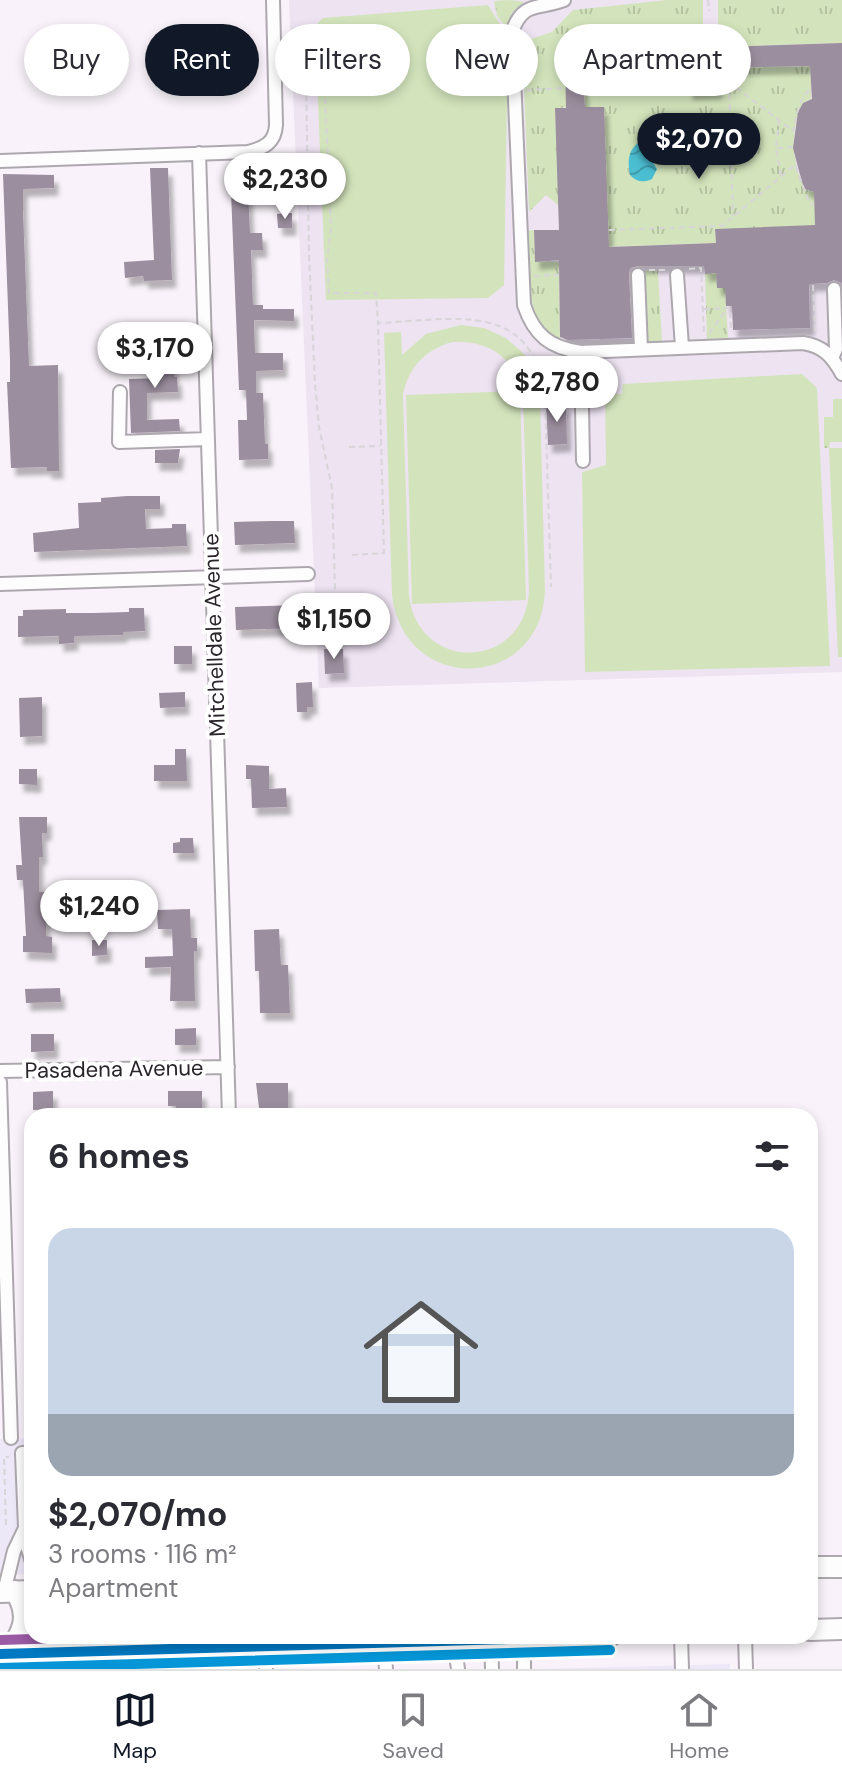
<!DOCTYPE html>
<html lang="en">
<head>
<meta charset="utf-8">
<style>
	body { margin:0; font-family:"DM Sans",sans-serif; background:#f7f7f7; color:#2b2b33; height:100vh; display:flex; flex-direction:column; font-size:30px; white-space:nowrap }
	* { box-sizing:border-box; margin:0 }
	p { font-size:26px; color:#7c7c81 }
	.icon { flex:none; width:44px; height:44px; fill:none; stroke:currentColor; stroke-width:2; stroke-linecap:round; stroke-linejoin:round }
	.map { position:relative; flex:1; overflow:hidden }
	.drawer { position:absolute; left:24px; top:1108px; width:794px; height:536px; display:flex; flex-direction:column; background:#fff; border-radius:24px; box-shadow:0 4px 12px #0003 }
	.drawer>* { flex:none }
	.top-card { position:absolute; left:24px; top:24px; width:794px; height:72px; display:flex; gap:16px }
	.price { position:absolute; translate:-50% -68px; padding:0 18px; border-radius:28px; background:#fff; color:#222; font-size:26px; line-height:52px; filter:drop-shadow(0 2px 4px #0008) }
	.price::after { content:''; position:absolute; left:50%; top:48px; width:24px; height:18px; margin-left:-12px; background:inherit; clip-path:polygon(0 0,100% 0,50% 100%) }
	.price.on { background:#111827; color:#fff }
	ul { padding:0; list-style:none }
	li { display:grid; align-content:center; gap:16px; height:424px; padding:0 24px }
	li+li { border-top:2px solid #e1e1e2 }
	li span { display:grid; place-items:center; height:248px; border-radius:24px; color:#555 }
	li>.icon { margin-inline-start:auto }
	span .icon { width:144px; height:144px; fill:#fffc; stroke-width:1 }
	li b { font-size:34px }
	h2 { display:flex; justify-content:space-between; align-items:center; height:96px; padding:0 24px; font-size:34px }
	.chip { padding:0 28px; border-radius:36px; background:#fff; box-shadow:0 4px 12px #0003; font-size:28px; line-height:72px }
	.chip.on { background:#111827; color:#fff }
	.menu { display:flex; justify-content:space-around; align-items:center; height:112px; border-top:2px solid #e1e1e2; background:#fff; font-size:22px; color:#7c7c81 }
	.menu a { display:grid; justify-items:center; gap:4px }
	.menu .on { color:#111827 }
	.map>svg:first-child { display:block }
	.commercial { fill:#ede8f8 }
	.built { fill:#f3e7f6 }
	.education { fill:#ede3f1 }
	.grass { fill:url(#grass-tufts) }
	.garden { fill:#d3e4bc; fill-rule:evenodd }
	.water { fill:url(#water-waves) }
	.building { fill:#9b8e9e; fill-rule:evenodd; filter:url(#shadow) }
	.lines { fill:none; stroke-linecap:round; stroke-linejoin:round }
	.minor-casing { stroke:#ada8ae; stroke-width:16 }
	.highway-casing { stroke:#ada8ae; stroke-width:24 }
	.path { stroke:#d7d5d8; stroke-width:2; stroke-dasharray:6 4; stroke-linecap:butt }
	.minor { stroke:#fefdfe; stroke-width:12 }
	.highway { stroke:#fefdfe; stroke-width:20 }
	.bus-1-casing { stroke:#fff; stroke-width:16 }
	.bus-2-casing { stroke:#fff; stroke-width:16 }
	.bus-3-casing { stroke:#fff; stroke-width:16 }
	.bus-1 { stroke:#0079c2; stroke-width:10 }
	.bus-2 { stroke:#0696d7; stroke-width:10 }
	.bus-3 { stroke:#9b5ba5; stroke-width:10 }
	.labels { text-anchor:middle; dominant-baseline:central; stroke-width:8; stroke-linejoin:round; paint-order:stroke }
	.street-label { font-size:22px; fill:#2a252b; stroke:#fff }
</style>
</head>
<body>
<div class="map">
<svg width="842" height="1669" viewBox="0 0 842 1669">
	<defs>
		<pattern id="grass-tufts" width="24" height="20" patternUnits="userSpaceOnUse" patternTransform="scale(2)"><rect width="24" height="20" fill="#d3e4bc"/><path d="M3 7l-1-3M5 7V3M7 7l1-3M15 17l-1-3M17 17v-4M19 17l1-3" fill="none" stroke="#b5c3a2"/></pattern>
		<pattern id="water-waves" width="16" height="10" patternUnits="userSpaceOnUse" patternTransform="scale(2)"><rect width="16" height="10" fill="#4bbed1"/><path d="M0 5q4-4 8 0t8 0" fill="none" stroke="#3f9aaa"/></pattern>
		<filter id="shadow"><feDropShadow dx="4.5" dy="8" stdDeviation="2" flood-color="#0004"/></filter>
	</defs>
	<rect width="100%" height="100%" fill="#f9f2fa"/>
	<path class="commercial" d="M 32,1438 L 32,1574 L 0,1575 L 0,1439 Z
		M 730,1664 L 730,1669 L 541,1669 Z"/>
	<path class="built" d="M 601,1108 L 601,1116 L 382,1116 Z"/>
	<path class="education" d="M 289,0 L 842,0 L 842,672 L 319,688 Z"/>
	<path class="grass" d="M 511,0 L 524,2 L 512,13 L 507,28 L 497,16 L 494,1 Z
		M 667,0 L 703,0 L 703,47 L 685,47 L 685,55 L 565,59 L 567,107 L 555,109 L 559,206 L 546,195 L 529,212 L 523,61 L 532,59 L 531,47 L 523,47 L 525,41 L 552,32 L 573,10 Z
		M 718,0 L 842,0 L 842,43 L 718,47 Z
		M 815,66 L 811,80 L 811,99 L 803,103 C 790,131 791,161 805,189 L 814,192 L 819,225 L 715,230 L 716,243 L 604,247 L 600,107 L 585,107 L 583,81 L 688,76 L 688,91 L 718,91 L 718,68 Z
		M 534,230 L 535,261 L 559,262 L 560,338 L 557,339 C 521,313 530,271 528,231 Z
		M 645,271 L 658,271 L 662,341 L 648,342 Z
		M 705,273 L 717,273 L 725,288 L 728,338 L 707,339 Z
		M 833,399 L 842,399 L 842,442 L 830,442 L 829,448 L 824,448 L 824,417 L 833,417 Z"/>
	<path class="garden" d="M 488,5 L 508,37 L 504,285 L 488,298 L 326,300 L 315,26 L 323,18 Z
		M 461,325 L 484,328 L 506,338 L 524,354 L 535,375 L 540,399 L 545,591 C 541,691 404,696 392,595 L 384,333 L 401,332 L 402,355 L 426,334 ZM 452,342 C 490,339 519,361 523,399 L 529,591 C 525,671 418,674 409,595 L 403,394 C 409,367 425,350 452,342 Z
		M 802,374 L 817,388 L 830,666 L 585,672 L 582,472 L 606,465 L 605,394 L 622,394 L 623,384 Z
		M 520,391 L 526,600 L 412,604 L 406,395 Z
		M 829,448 L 842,448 L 842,657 L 838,657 Z"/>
	<path class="water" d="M 645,138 L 651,141 L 650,157 L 657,169 L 652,179 C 644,183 636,182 630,175 C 627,156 629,148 645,138 Z"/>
	<path class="building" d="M 842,43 L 842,283 L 834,280 L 827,283 L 809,284 L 810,328 L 733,330 L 732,306 L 726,306 L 725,288 L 717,288 L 716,273 L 705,274 L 704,266 L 638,266 L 630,268 L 629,275 L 632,338 L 568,340 L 560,337 L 559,260 L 535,262 L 534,230 L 559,230 L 555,108 L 566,108 L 565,60 L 688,55 L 688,48 ZM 810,66 L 812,99 L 803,103 L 798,112 L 793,148 L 802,182 L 805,189 L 814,192 L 815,225 L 715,229 L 716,243 L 609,247 L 604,107 L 585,107 L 583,81 L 688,76 L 688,92 L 718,91 L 718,68 Z
		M 230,167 L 247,167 L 250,233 L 262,233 L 263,250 L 251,250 L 253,305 L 263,305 L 263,309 L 294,309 L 294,321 L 254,320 L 255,353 L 283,353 L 283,370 L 256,371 L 256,393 L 263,393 L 265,444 L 268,444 L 268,459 L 239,460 L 238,420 L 247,420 L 246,390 L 239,390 Z
		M 150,168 L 168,168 L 172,280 L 144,281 L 143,276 L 125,278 L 124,262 L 154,260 Z
		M 3,174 L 54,175 L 54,188 L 23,189 L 23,211 L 29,366 L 58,365 L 59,471 L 47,471 L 47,467 L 11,468 L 7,382 L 10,382 L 10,360 Z
		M 292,213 L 292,228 L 278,228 L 277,214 Z
		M 156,333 L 173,333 L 174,377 L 177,377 L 178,392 L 147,393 L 147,420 L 179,419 L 180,431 L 131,433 L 129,379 L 157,378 Z
		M 546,404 L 566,404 L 567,444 L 548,445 Z
		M 180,449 L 178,463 L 155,463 L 155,450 Z
		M 127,496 L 160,496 L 160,509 L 145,509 L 146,529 L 172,528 L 172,524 L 186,524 L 187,546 L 34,552 L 33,533 L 79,528 L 78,503 L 101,502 L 101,498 Z
		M 272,521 L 294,521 L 295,543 L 235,545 L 234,522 Z
		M 300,605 L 301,628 L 236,630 L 235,607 Z
		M 129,608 L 144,608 L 145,631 L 123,632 L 123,635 L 74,636 L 74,643 L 59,644 L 59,636 L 18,637 L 18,616 L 23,616 L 23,610 L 66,609 L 66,613 L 93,613 L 129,612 Z
		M 174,646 L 192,646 L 192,664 L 174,664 Z
		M 324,649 L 343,649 L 344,673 L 325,674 Z
		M 312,682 L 313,707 L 307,707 L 307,712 L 297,712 L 296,683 Z
		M 185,692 L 185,707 L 160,708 L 159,693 Z
		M 42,697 L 42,736 L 20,737 L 19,698 Z
		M 175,749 L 186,749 L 187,781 L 154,781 L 154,765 L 175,765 Z
		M 246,765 L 269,766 L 269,789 L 286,788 L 287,807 L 252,808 L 251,779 L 246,779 Z
		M 19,769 L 37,769 L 37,785 L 19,784 Z
		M 19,817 L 47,817 L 47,833 L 42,833 L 43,857 L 39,857 L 39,892 L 56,892 L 56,908 L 46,908 L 46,936 L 52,937 L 52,953 L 23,952 L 23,936 L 26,936 L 23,880 L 17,880 L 16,865 L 22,865 Z
		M 180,838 L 193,838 L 194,853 L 173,853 L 173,843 L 180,842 Z
		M 190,909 L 191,938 L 197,938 L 197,951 L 194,951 L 195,1001 L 170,1001 L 171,967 L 145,968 L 145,957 L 173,956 L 172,929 L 158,929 L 157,910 Z
		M 279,929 L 281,965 L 288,965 L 290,1013 L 260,1013 L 259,971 L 255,971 L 254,930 Z
		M 92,940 L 107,940 L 107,955 L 92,956 Z
		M 60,988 L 61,1002 L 26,1003 L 25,989 Z
		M 196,1028 L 196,1045 L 175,1045 L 175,1029 Z
		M 31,1034 L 54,1034 L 54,1051 L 31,1052 Z
		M 256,1083 L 288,1083 L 288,1116 L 260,1116 Z
		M 53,1091 L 53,1109 L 33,1110 L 33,1092 Z
		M 168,1091 L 202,1091 L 202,1116 L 176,1116 L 176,1106 L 168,1106 Z"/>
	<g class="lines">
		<g class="minor-casing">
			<path id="minor" d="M 564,0 C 539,10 523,0 512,32 L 524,305 C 534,335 550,348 581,352 L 803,343 C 823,346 832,356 842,374
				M 199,153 L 229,1116
				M 0,161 L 248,152 C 264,148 275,143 276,125 L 273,0
				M 638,275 L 641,349
				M 677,275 L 682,347
				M 581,352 L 583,461
				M 832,358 L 836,349 L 834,289
				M 120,392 L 119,442 L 208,439
				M 0,584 L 308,574
				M 0,1071 L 228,1067
				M 0,1082 L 11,1438
				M 22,1539 L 27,1546 L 32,1562
				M 4,1592 L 14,1551 L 25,1528 L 22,1453 L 32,1453
				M 681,1636 L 682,1669
				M 745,1636 L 746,1669
				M 524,1639 L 524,1669
				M 491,1640 L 492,1669
				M 454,1641 L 458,1669
				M 384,1643 L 386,1669
				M 266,1647 L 266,1669"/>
		</g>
		<g class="highway-casing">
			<path id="highway" d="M 810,1567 L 842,1567
				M 0,1592 L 32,1591
				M 810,1630 L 842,1629
				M 0,1654 L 610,1636
				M 6,1654 C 24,1633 31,1615 15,1591"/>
		</g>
		<path class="path" d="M 708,0 L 709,11
			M 322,28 L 331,229 L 327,259 L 329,293 L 376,293 L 378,323 C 453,320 533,298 545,398 L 551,587
			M 294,59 L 303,68 L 306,80 L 309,254 L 315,384 L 319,427 L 332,488 L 336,624 L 334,648
			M 723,74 L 728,77 L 729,82 L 793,131 C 797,117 798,97 811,89
			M 729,84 L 733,216
			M 526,90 L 566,88
			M 779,120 L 776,148 L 781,176
			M 777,148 L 793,147
			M 609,230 L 722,226 L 795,165 L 809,202 L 814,205
			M 689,269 L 701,268 L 704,334
			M 649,270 L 667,270
			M 534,276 L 559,275
			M 813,285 L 815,331
			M 704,309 L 730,308 L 731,332
			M 709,333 L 727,309
			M 349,447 L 380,446
			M 352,555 L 384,553 L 378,323
			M 6,1525 L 4,1457 L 9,1457"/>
		<use href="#minor" class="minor"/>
		<use href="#highway" class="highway"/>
		<g class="bus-1-casing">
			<path id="bus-1" d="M 0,1654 L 610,1636"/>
		</g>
		<g class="bus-2-casing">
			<path id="bus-2" d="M 0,1668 L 610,1650"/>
		</g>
		<g class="bus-3-casing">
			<path id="bus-3" d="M 0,1640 L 135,1636"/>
		</g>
		<use href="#bus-1" class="bus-1"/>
		<use href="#bus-2" class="bus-2"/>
		<use href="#bus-3" class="bus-3"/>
	</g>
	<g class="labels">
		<g class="street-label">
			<text transform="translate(214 635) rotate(-92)">Mitchelldale Avenue</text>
			<text transform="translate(114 1069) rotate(-1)">Pasadena Avenue</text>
		</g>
	</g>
</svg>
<b class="price on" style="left:699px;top:181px">$2,070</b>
<b class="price" style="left:285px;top:221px">$2,230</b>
<b class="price" style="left:155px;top:390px">$3,170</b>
<b class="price" style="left:557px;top:424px">$2,780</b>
<b class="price" style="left:334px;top:661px">$1,150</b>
<b class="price" style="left:99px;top:948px">$1,240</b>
<div class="top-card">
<a class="chip">Buy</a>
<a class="chip on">Rent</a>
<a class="chip">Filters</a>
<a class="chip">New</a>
<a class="chip">Apartment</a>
</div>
<section class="drawer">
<h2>6 homes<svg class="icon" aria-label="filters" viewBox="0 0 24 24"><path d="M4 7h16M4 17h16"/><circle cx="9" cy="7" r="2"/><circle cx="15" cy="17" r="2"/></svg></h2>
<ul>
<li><span style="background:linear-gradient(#c9d6e8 75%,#9aa5b1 0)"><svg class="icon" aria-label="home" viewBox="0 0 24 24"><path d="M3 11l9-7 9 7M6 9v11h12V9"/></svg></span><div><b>$2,070/mo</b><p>3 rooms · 116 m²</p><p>Apartment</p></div></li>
</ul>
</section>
</div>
<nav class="menu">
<a class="on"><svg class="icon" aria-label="map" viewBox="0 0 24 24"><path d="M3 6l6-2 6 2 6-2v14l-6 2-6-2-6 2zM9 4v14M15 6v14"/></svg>Map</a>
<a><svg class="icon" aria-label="saved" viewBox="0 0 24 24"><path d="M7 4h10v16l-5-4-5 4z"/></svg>Saved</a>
<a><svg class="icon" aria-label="home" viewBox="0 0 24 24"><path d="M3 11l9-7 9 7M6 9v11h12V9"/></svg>Home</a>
</nav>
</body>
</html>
